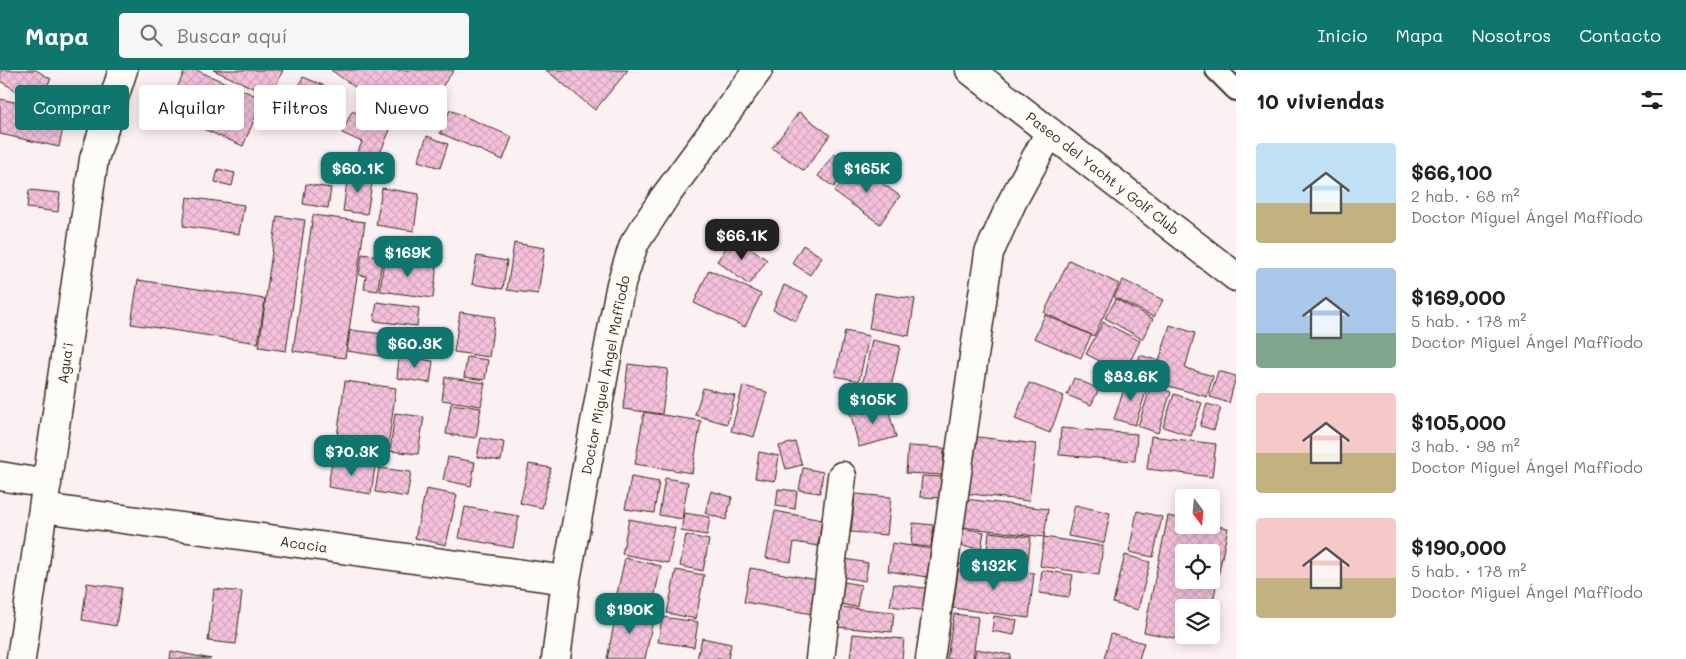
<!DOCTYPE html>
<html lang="es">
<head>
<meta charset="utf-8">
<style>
	body { margin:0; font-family:Mali,sans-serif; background:#f6f6f6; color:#202124; height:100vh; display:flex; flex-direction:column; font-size:19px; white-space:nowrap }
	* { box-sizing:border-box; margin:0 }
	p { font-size:16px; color:#757577 }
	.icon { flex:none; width:28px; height:28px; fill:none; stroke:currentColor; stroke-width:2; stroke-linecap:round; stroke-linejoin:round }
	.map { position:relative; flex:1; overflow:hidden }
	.side { display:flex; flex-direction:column; background:#fff; width:450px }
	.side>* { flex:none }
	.banner { position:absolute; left:15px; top:15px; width:475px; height:45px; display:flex; gap:10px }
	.needle { width:32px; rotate:164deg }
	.buttons { position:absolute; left:1175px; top:419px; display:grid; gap:10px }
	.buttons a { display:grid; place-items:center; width:45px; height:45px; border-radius:5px; background:#fff; box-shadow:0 2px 12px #0003; font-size:25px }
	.price { position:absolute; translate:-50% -42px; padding:0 11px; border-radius:10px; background:#0f766e; color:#fff; font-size:16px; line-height:32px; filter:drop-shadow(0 1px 2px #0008) }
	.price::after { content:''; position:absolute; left:50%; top:30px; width:15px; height:11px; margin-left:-8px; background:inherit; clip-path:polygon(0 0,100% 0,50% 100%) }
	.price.current { background:#222; color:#fff }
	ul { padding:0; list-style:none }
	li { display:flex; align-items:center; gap:15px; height:125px; padding:0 20px }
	li span { display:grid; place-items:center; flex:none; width:140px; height:100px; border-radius:5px; color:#555 }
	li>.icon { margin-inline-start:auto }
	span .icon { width:60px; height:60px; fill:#fffc; stroke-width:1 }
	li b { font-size:21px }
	h2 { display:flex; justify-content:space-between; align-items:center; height:60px; padding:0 20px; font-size:21px }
	.pill { padding:0 18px; border-radius:5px; background:#fff; box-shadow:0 2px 12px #0003; font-size:18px; line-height:45px }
	.pill.current { background:#0f766e; color:#fff }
	header { display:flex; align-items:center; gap:30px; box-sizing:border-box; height:70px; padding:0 25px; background:#0f766e; color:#fff }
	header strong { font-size:24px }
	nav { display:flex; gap:28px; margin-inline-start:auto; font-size:18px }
	.search { width:350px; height:45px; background:#f6f6f6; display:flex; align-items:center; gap:12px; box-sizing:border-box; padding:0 18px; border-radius:5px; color:#757577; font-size:19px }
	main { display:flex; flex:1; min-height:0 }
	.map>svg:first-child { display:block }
	.building { fill:url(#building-cross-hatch); stroke:#3b2a1e; fill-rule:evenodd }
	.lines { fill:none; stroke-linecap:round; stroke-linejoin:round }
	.lane-casing { stroke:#3b2a1e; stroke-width:24 }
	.street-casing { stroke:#3b2a1e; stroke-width:31 }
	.lane { stroke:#fdfcf7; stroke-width:20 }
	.street { stroke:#fdfcf7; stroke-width:28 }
	.labels { text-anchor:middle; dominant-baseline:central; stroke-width:5; stroke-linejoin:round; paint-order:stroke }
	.street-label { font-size:14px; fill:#3b2a1e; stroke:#fdfcf7 }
</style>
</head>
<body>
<header>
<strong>Mapa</strong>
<div class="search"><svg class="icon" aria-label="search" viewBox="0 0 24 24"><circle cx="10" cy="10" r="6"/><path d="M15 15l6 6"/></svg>Buscar aquí</div>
<nav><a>Inicio</a><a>Mapa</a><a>Nosotros</a><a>Contacto</a></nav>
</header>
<main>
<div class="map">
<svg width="1236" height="589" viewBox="0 0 1236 589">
	<defs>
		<pattern id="building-cross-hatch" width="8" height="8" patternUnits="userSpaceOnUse" patternTransform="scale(1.25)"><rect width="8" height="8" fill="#f5c1dc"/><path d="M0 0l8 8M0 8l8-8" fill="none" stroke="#d3a6bc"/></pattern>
	</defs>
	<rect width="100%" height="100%" fill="#fbf0f2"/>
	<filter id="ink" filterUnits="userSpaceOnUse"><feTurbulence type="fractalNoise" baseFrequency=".02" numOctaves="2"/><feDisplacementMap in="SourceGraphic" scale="10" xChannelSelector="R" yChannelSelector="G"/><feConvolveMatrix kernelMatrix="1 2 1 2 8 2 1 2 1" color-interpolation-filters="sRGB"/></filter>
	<g filter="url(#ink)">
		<path class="building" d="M 1,0 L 36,0 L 51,9 L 37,33 L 0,11 Z
			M 185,0 L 196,0 L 263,29 L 243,76 L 166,43 Z
			M 213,0 L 283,0 L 271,26 Z
			M 331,0 L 454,0 L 412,58 Z
			M 546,0 L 628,0 L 595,40 Z
			M 303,7 L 340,22 L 326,54 L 290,38 Z
			M 0,29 L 66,43 L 59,77 L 0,64 Z
			M 450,40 L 512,67 L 503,90 L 440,63 Z
			M 352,41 L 391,58 L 376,92 L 357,84 L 362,72 L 342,63 Z
			M 799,42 L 830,65 L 804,101 L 772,78 Z
			M 427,66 L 448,74 L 440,98 L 418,91 Z
			M 834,84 L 849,95 L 834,117 L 818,106 Z
			M 856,94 L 900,126 L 880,154 L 834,122 Z
			M 218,99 L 235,103 L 232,116 L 215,112 Z
			M 348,104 L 373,107 L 367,144 L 343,141 Z
			M 306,114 L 331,118 L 328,138 L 303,134 Z
			M 382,118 L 419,124 L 414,161 L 376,155 Z
			M 29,120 L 60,123 L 58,142 L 27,138 Z
			M 187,127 L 244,135 L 239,164 L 183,156 Z
			M 313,145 L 365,152 L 345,288 L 293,281 Z
			M 277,146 L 305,150 L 286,281 L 259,277 Z
			M 735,166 L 767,190 L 749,215 L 717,191 Z
			M 514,173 L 545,178 L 538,224 L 507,220 Z
			M 803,175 L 822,187 L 810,205 L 792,193 Z
			M 362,184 L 382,187 L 378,221 L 364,219 L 366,206 L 359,205 Z
			M 477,186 L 507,191 L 503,219 L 472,214 Z
			M 384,188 L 437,195 L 433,228 L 380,221 Z
			M 1069,190 L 1119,214 L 1094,266 L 1044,243 Z
			M 709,200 L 761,224 L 745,257 L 694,233 Z
			M 138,210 L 265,229 L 258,273 L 131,254 Z
			M 1123,210 L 1163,230 L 1154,247 L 1114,227 Z
			M 784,215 L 808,226 L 796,251 L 773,240 Z
			M 875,223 L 915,229 L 909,266 L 869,258 Z
			M 1116,229 L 1153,249 L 1142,269 L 1105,248 Z
			M 377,232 L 419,238 L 417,256 L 374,251 Z
			M 460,242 L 495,247 L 489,287 L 454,282 Z
			M 1045,245 L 1091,265 L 1081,288 L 1034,268 Z
			M 1103,252 L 1140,271 L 1124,304 L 1086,284 Z
			M 1170,255 L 1195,263 L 1185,298 L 1213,306 L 1207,327 L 1134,306 L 1140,285 L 1159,291 Z
			M 350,260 L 384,264 L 380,286 L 347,281 Z
			M 845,261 L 869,266 L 859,311 L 835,306 Z
			M 872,270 L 900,276 L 888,331 L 860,326 Z
			M 399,286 L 433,291 L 430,313 L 397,308 Z
			M 467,287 L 488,290 L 485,310 L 464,307 Z
			M 628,294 L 668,299 L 662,344 L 623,339 Z
			M 1218,301 L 1236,306 L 1229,333 L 1210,327 Z
			M 445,307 L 485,313 L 481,336 L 442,330 Z
			M 1074,308 L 1099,319 L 1091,335 L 1067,325 Z
			M 1127,310 L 1148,316 L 1135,355 L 1114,349 Z
			M 345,311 L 396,318 L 388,377 L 368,374 L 366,392 L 334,387 Z
			M 1029,313 L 1064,326 L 1050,363 L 1015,349 Z
			M 743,316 L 767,322 L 754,367 L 731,361 Z
			M 1151,316 L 1171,322 L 1158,363 L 1138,356 Z
			M 703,318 L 735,326 L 727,354 L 695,345 Z
			M 1174,324 L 1202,333 L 1191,366 L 1163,357 Z
			M 886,332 L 896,367 L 859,377 L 850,342 Z
			M 451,334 L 481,338 L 476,368 L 446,364 Z
			M 1207,334 L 1221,338 L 1214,360 L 1200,356 Z
			M 644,342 L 701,351 L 692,403 L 635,394 Z
			M 395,343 L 424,347 L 418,384 L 390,381 Z
			M 1061,358 L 1137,364 L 1135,391 L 1059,385 Z
			M 970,366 L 1036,374 L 1029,431 L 963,423 Z
			M 1151,366 L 1216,374 L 1212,407 L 1147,399 Z
			M 481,368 L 504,372 L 501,391 L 477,387 Z
			M 795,372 L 802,395 L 786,399 L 779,376 Z
			M 908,376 L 944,378 L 943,405 L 906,403 Z
			M 759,382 L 779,386 L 775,411 L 755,408 Z
			M 448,387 L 475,392 L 471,416 L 443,410 Z
			M 332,391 L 375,397 L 371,424 L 328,417 Z
			M 529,394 L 551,398 L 542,438 L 520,433 Z
			M 379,398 L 411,402 L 407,427 L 375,422 Z
			M 803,398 L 823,402 L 820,423 L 799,420 Z
			M 922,406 L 943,407 L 941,428 L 920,427 Z
			M 631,407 L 659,412 L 654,443 L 625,439 Z
			M 665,408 L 688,412 L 682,449 L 659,445 Z
			M 426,419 L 457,425 L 446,475 L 415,468 Z
			M 778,419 L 797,421 L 795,439 L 776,436 Z
			M 711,421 L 732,427 L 726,450 L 705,443 Z
			M 855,424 L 891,427 L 887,465 L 851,462 Z
			M 965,429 L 1048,439 L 1044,467 L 962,457 Z
			M 1075,435 L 1110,443 L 1104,473 L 1068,466 Z
			M 465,437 L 519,446 L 513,478 L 459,468 Z
			M 775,441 L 822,450 L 818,476 L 794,472 L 791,492 L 766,488 Z
			M 1137,441 L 1162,447 L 1153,487 L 1129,482 Z
			M 684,443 L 710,447 L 707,465 L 681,461 Z
			M 1168,446 L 1184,449 L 1184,455 L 1211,455 L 1228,458 L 1211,541 L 1211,538 L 1184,538 L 1184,565 L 1206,565 L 1204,574 L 1144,562 ZM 1184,482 L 1211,482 L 1211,510 L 1184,510 Z
			M 629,449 L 675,458 L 668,493 L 622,484 Z
			M 913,453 L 933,455 L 931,477 L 911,475 Z
			M 962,458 L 984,462 L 981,479 L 960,476 Z
			M 989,462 L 1031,467 L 1027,496 L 986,491 Z
			M 686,465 L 709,470 L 703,501 L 680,496 Z
			M 1044,467 L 1103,476 L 1099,505 L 1040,496 Z
			M 892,473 L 931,479 L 927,507 L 888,501 Z
			M 1125,485 L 1150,492 L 1138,540 L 1113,533 Z
			M 625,488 L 661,496 L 652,537 L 616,528 Z
			M 846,489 L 868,493 L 865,511 L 843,507 Z
			M 959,494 L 1034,503 L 1029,548 L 953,538 Z
			M 750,498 L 824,511 L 818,545 L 744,532 Z
			M 676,500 L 704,505 L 696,549 L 667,543 Z
			M 1042,500 L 1073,505 L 1069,527 L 1039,523 Z
			M 844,512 L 861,515 L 857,537 L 839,534 Z
			M 87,513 L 122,518 L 116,556 L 82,550 Z
			M 894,514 L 932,519 L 928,541 L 890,536 Z
			M 214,519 L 242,522 L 236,574 L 208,571 Z
			M 839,537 L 894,542 L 892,562 L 837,557 Z
			M 617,539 L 654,545 L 645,589 L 607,589 Z
			M 954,544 L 978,547 L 973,589 L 947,589 Z
			M 994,546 L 1017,550 L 1014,565 L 992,561 Z
			M 662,547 L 698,552 L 694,577 L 658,572 Z
			M 853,564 L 904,569 L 902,589 L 850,589 Z
			M 1111,564 L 1144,573 L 1139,589 L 1104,589 Z
			M 702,568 L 731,574 L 728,589 L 697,589 Z
			M 976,579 L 1011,585 L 1010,589 L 974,589 Z
			M 171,581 L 211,589 L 170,589 Z"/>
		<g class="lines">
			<g class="lane-casing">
				<path id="lane" d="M 1216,0 L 1236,20"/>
			</g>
			<g class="street-casing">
				<path id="street" d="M 970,0 L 1236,207
					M 0,406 L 47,414
					M 43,438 L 566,510
					M 21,589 L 94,89 L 123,0
					M 556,589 L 566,510 L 614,249 L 621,214 L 634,174 L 664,128 L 758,0
					M 820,589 L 842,406
					M 930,589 L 989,183 L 1013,130 L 1050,62"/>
			</g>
			<use href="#lane" class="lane"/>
			<use href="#street" class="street"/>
		</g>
	</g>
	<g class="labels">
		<g class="street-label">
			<text transform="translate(1103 103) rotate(38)">Paseo del Yacht y Golf Club</text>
			<text transform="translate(65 293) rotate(-82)">Agua'i</text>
			<text transform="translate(605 305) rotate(-79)">Doctor Miguel Ángel Maffiodo</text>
			<text transform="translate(304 474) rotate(8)">Acacia</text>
		</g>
	</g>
</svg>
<div class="buttons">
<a><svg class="needle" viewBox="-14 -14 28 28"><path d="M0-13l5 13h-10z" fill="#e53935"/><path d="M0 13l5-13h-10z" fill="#757577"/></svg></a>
<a><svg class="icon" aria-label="locate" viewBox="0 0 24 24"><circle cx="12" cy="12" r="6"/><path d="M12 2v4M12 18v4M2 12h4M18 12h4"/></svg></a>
<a><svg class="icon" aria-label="layers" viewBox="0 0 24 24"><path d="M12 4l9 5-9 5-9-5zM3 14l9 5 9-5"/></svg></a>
</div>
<b class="price" style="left:358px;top:124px">$60.1K</b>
<b class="price" style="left:867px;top:124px">$165K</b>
<b class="price current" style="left:742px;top:191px">$66.1K</b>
<b class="price" style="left:408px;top:208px">$169K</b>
<b class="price" style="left:415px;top:299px">$60.3K</b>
<b class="price" style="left:1131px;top:332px">$83.6K</b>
<b class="price" style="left:873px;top:355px">$105K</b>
<b class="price" style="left:352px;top:407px">$70.3K</b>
<b class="price" style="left:994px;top:521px">$132K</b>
<b class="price" style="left:630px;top:565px">$190K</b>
<div class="banner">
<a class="pill current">Comprar</a>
<a class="pill">Alquilar</a>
<a class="pill">Filtros</a>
<a class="pill">Nuevo</a>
</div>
</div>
<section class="side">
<h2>10 viviendas<svg class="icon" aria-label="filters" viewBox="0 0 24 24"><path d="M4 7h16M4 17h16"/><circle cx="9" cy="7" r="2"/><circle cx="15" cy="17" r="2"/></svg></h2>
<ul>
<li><span style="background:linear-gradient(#bfe0f5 60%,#c2b280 0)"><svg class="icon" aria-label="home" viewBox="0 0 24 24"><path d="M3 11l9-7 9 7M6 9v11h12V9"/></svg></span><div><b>$66,100</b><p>2 hab. · 68 m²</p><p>Doctor Miguel Ángel Maffiodo</p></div></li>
<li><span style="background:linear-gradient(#a9c7e8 65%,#7fa58c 0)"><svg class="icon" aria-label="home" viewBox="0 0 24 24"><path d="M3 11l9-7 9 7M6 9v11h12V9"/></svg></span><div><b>$169,000</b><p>5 hab. · 178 m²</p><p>Doctor Miguel Ángel Maffiodo</p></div></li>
<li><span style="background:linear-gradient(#f6c9c9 60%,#c2b280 0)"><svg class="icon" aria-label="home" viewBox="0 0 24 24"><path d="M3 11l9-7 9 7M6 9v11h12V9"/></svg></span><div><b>$105,000</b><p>3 hab. · 98 m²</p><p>Doctor Miguel Ángel Maffiodo</p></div></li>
<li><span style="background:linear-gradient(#f6c9c9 60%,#c2b280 0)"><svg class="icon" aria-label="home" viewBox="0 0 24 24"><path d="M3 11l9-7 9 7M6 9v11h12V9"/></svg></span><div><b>$190,000</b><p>5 hab. · 178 m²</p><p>Doctor Miguel Ángel Maffiodo</p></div></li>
</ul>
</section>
</main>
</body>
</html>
